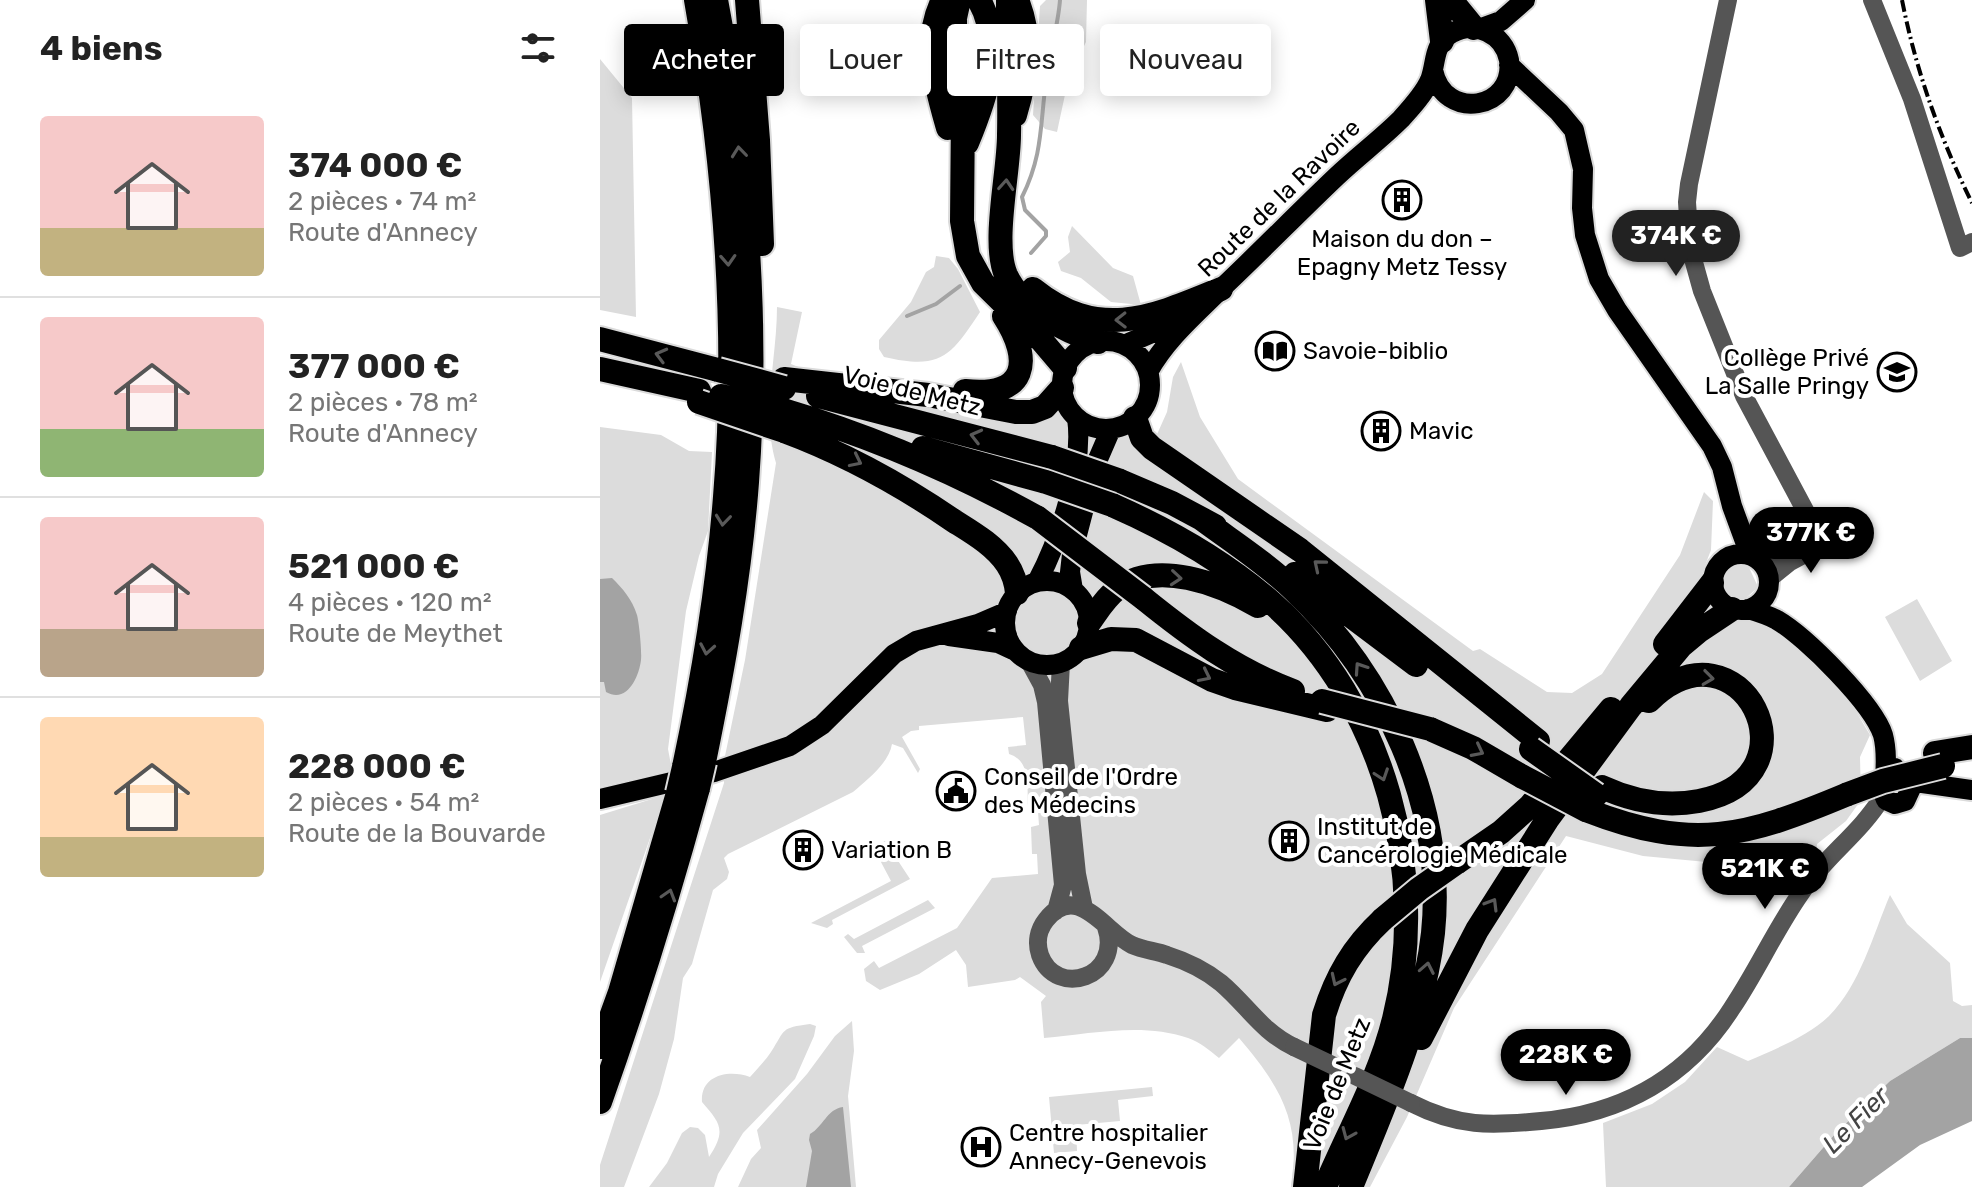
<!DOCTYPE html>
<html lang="fr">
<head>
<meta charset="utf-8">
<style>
	body { margin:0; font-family:Rubik,sans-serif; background:#f2f2f2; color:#222; height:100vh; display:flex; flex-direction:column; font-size:30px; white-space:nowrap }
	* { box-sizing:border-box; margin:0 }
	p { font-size:26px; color:#767676 }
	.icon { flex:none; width:44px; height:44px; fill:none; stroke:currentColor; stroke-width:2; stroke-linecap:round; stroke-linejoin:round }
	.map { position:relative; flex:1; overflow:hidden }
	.side { display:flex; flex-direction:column; background:#fff; width:600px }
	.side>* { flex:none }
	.guide { position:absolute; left:24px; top:24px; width:760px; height:72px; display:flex; gap:16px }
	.price { position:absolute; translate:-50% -68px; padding:0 18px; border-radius:28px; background:#000; color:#fff; font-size:26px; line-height:52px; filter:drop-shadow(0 2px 4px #0008) }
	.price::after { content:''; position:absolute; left:50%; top:48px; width:24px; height:18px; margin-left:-12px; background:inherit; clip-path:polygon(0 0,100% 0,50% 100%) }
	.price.active { background:#222; color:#fff }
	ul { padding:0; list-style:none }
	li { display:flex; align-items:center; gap:24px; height:200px; padding:0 40px }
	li+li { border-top:2px solid #e0e0e0 }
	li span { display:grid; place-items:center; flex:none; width:224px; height:160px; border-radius:8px; color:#555 }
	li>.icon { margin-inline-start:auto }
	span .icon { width:96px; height:96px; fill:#fffc; stroke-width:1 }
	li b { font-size:34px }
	h2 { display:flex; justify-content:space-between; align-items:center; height:96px; padding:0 40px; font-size:34px }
	.chip { padding:0 28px; border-radius:8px; background:#fff; box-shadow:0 4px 20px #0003; font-size:28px; line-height:72px }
	.chip.active { background:#000; color:#fff }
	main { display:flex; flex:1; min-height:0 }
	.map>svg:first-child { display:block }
	.green { fill:#dcdcdc }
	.water { fill:#a3a3a3 }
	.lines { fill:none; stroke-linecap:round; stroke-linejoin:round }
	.stream { stroke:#a3a3a3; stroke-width:4 }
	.major-casing { stroke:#dbdbdb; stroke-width:24 }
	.highway-casing { stroke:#dbdbdb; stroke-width:28 }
	.minor { stroke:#555; stroke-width:18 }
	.major { stroke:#000; stroke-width:20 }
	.highway { stroke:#000; stroke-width:24 }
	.rail { stroke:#000; stroke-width:4; stroke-dasharray:12 4 2 4; stroke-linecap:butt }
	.highway-bridge-casing { stroke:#dbdbdb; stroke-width:28; stroke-linecap:butt }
	.minor-bridge { stroke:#555; stroke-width:18 }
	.highway-bridge { stroke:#000; stroke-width:24 }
	.oneway { stroke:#595959 }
	.labels { text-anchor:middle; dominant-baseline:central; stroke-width:8; stroke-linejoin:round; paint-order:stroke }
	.street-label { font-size:24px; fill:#000; stroke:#fff }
	.poi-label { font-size:24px; fill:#000; stroke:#fff; text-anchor:start }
	.water-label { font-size:26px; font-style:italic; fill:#444; stroke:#fff }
</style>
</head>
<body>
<main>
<section class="side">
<h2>4 biens<svg class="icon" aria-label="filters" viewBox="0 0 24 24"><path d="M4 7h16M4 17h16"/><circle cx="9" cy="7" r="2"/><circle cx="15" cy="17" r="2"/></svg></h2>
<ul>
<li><span style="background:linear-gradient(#f6c9c9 70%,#c2b280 0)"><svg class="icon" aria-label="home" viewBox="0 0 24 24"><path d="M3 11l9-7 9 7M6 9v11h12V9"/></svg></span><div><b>374 000 €</b><p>2 pièces · 74 m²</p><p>Route d'Annecy</p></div></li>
<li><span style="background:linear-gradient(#f6c9c9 70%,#8fb573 0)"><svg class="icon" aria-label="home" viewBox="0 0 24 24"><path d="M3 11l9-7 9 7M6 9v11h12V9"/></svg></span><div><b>377 000 €</b><p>2 pièces · 78 m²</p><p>Route d'Annecy</p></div></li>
<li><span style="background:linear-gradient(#f6c9c9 70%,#b9a48a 0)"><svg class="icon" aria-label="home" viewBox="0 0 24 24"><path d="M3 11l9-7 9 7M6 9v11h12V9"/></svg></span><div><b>521 000 €</b><p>4 pièces · 120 m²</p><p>Route de Meythet</p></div></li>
<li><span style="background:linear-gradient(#ffd9b3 75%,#c2b280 0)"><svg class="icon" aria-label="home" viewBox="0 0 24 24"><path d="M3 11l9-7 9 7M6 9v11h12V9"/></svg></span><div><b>228 000 €</b><p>2 pièces · 54 m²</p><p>Route de la Bouvarde</p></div></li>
</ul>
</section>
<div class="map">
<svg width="1372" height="1187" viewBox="0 0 1372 1187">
	<rect width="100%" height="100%" fill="#fff"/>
	<path class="green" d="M 446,0 L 487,0 L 486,42 L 469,76 L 457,132 L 445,129 L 433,115 L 440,6 Z
		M 0,59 L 32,98 L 36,317 L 0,310 Z
		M 472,226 L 513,268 L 533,276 L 541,305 L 511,302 L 481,278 L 461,271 L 458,262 L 470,252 L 468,237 Z
		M 336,256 L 349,258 L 358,269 L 380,312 C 350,357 341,370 284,357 L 279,349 L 279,340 L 311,302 L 326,272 L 334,267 Z
		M 177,307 L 202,312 L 191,364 L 211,372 L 273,373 L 255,387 L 426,403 L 554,441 L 567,412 L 573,377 L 581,362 L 600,417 L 638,479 L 873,651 L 880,649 L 947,692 L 972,693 L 1002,674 L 1080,555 L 1104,492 L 1113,501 L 1111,550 L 1097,586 L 1129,617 L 1167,620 L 1190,639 L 1251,703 L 1270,735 L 1260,757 L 1261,800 L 1246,821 L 1217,844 L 1216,855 L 1201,868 L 1156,858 L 1117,863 L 1043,856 L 966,836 L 854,1008 L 807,1117 L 770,1187 L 691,1187 C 702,1122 680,1086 639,1038 L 619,1058 C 609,1050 600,1042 588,1038 C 543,1022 489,1034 444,1038 L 441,1002 L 446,996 L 420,977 L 415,980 L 368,987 L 366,965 L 356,950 L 319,974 L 280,990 L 266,981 L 264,969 L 274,961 L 279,968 L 357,928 L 392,878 L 438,874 L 437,854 L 432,854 L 431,827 L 439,825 L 438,812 L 430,811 L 428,806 C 427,786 431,761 409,754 L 408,747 L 426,745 L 423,717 L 319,726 L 319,730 L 311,731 L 302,737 L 320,769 L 318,773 L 303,748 L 292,744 C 289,763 267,780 253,792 L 128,854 L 124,858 L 129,872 L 127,879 L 113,890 L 92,964 L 83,978 L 74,1039 L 59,1094 L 24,1187 L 0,1187 L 0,1165 L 124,783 L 125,756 L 145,660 L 176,463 C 161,414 177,358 177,307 Z
		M 0,427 L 61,435 L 89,451 L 112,452 L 108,531 L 99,556 L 86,611 L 68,749 L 72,770 L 0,787 Z
		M 1135,563 L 1147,563 L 1158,587 L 1145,599 L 1130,597 L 1123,583 L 1124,571 Z
		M 1317,599 L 1352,661 L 1320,681 L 1285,617 Z
		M 65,795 L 0,982 L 0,815 Z
		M 285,841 L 310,879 L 232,920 L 233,924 L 227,928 L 211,923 L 291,881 L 273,847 Z
		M 1290,895 L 1307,924 L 1350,963 L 1353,1001 L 1362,1006 L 1372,1005 L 1372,1038 L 1360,1038 L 1290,1081 L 1235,1134 L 1189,1187 L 1006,1187 L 1003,1123 L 1052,1104 L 1085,1082 L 1117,1047 L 1148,1061 C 1175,1049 1207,1037 1229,1016 C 1260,985 1273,935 1290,895 Z
		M 328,900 L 335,908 L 262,946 L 265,953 L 257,953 L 244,937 L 248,934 L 254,939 Z
		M 252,1021 L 254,1051 L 248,1096 L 256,1187 L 138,1187 L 151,1159 L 161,1148 L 157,1130 L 207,1074 L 235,1036 Z
		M 210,1024 L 216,1026 L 214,1036 L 195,1079 L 143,1133 L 118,1174 L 114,1187 L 49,1187 L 67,1163 L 82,1133 L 90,1127 L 98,1128 L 105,1135 L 109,1157 C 127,1130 120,1123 102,1102 C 100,1075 129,1069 150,1077 C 157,1069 165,1061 171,1052 C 186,1029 180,1028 210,1024 Z
		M 552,1087 L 553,1096 L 518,1100 L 520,1121 L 476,1125 L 477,1151 L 454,1153 L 449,1097 Z"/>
	<path class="water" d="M 12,578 C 23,589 32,599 37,615 C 39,622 42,651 41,660 C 39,677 27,704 6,692 L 4,682 L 0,682 L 0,579 Z
		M 1360,1038 L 1372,1038 L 1372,1121 L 1320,1145 L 1262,1187 L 1189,1187 L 1235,1134 L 1290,1081 Z
		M 243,1107 L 251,1187 L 206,1187 L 212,1151 L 209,1140 L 210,1134 C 223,1127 227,1109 243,1107 Z"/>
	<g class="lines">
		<path class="stream" d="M 431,253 L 446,236 L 446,231 L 425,210 L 422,197 C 443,155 440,125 446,81 C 449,54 458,27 460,0
			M 307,316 L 336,304 L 360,286"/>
		<g class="major-casing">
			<path id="major" d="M 879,29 L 901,21 L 925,0
				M 909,65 L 959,112 L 974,130 L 983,169 L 982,208 L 985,235 L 999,279 L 1017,310 L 1112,446 L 1122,467 L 1132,506 L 1150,555
				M462 385a44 44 0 1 1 88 0a44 44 0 1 1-88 0Z
				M 524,345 L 582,320
				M 548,372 C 567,338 596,314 624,286 C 662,250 699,212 737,176 C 758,156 781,139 801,119 C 811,108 824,94 830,80 C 837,62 832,45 852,33 C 875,20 904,34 909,60 C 916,109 844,123 833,70
				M1113 582a28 28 0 1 1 56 0a28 28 0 1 1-56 0Z
				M405 623a42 42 0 1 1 84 0a42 42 0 1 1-84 0Z
				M 437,582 C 460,539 484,466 477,418
				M 473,590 L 470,572 L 472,554 L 495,466 L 511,429
				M 1148,609 C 1158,612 1168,615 1177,620 C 1206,637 1273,704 1283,735 C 1287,750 1286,765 1285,779
				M 349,636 L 398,643 L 413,650
				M 1295,768 C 1300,776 1308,778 1311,788 L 1305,801 L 1295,804 L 1286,800 L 1281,787 L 1285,779 L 1295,775
				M 1308,781 L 1372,790
				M 0,799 L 114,772 L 190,746 L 222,725 L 294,654 L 316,641 L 378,624 L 406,612"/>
		</g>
		<g class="highway-casing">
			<path id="highway" d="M 147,0 L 158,140 L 162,244
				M 343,0 C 322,41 336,86 348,128
				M 359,0 L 355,18 L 355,78 L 363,109 L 362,221 L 368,256 L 383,283 L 442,341 L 465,368
				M 408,0 C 408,45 410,90 409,135 C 409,172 392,243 406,275 C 422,309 463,331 498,342
				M 837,0 L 842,41
				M 851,0 L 874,28
				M 415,115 C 427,75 433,39 417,0
				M 367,143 C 386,97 405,46 379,0
				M 433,289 C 499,342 553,317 621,289
				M 0,339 L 118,370
				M 0,369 L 99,391
				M 184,379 L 328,395 L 416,412 L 432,412 L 445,407 L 462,388
				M 365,391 C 427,398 433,361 404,316
				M 218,396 L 452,457
				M 183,410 C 271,436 357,473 438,518
				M 535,418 L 542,438 L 552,448 L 700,550 L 938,741
				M 184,431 C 246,454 300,484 354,521 C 373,533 394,545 407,564 C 413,573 416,582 417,593
				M 323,448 L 446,482
				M 518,480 L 572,503 L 615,526
				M 512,505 C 569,530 625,562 672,603 C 785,703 830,875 794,1019 C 780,1076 748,1133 725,1187
				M 602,519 C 633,542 666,563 694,590 C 785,676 846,805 833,933 C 824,1017 783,1109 751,1187
				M 695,574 L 816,665
				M 543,598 C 590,636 636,670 693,691
				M 489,623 C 497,612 505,598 517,589 C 557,559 620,584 658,606
				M 1065,644 L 1112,583
				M 481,648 L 511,639 L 536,640 L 612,680 L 635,688 L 727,710
				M 830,729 L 873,748 L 923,777
				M 1335,753 L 1372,747
				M 104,762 C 123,669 140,576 147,482 C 159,321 146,158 116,0
				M 84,767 C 103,678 118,588 125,497 C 139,330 125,164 96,0
				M 1002,787 C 1032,801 1066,807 1099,801 C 1224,777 1139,612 1049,701
				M 986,810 C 1094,852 1145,837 1248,794
				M 856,863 L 901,832 L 930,806 L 1011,709
				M 821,1038 L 877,930 L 947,820 L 1031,706 L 1081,646 L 1099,631 L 1132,609
				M 0,1047 L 20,992 L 78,793
				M 0,1102 C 37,998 69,894 98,788
				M 705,1187 L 724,1015 C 736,976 753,947 783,919"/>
		</g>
		<path class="minor" d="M 1128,0 L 1089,184 L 1087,202 L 1090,248 L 1102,291 L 1144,396 L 1207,514 L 1209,540 L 1203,555 L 1190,562 L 1169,579
			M 1272,0 L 1312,99 L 1360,248 L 1372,242
			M 1156,558 L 1187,552 L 1199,545
			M 430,663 L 442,685 L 446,702 L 463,885 L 456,911
			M 461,663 L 459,701 L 477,874 L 484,908
			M 506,927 C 523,977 456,999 440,955 C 436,943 438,930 446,920 C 477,880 506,933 532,945 C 543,950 556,951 567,955 C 586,961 605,970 621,983 C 647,1005 662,1032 694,1047
			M 811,1103 C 858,1127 890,1126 941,1121 C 1022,1114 1088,1077 1132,1008 C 1157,971 1175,930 1201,893 C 1225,856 1259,835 1283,796"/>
		<use href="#major" class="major"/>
		<use href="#highway" class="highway"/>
		<path class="rail" d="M 1302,0 C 1316,71 1340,138 1372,203"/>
		<g class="highway-bridge-casing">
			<path id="highway-bridge" d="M 118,370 L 184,388
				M 121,396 L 183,410
				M 99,402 L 184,431
				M 452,457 L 518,480
				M 446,482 L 512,505
				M 438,518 L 543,598
				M 722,701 L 830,729
				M 931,749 L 996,795
				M 923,777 L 986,810
				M 98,788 L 104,762
				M 78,793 L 84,767
				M 1248,794 L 1283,781 L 1343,766
				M 783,919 L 819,889 L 856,863"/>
		</g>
		<path class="minor-bridge" d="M 694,1047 L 734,1066
			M 755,1076 L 811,1103"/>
		<use href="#highway-bridge" class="highway-bridge"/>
	</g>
	<defs><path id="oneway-chevron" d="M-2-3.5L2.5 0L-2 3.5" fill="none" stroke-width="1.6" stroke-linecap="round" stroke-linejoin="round" transform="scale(2)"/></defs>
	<g class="oneway">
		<use href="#oneway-chevron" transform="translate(139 152) rotate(-96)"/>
		<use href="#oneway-chevron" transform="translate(406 185) rotate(-86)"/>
		<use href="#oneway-chevron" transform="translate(128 260) rotate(87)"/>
		<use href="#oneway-chevron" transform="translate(521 320) rotate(179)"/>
		<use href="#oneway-chevron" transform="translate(61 355) rotate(-165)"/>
		<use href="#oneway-chevron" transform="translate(376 436) rotate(-166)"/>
		<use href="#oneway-chevron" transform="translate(256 461) rotate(26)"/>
		<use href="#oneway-chevron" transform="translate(123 520) rotate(96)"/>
		<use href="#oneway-chevron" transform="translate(719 565) rotate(-140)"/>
		<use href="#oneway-chevron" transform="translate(576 578) rotate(5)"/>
		<use href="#oneway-chevron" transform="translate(107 649) rotate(100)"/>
		<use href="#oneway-chevron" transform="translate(760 668) rotate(-124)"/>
		<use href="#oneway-chevron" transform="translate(605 676) rotate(26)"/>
		<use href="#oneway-chevron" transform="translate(1108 678) rotate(7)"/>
		<use href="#oneway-chevron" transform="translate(878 751) rotate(27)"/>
		<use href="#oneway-chevron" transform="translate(782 775) rotate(71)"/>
		<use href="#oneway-chevron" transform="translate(69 895) rotate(-73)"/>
		<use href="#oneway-chevron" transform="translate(892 904) rotate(-59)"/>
		<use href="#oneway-chevron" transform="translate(827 968) rotate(-79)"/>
		<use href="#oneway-chevron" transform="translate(737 980) rotate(115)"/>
		<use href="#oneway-chevron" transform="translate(748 1134) rotate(113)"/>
	</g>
	<defs>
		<g id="building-ring" transform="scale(2)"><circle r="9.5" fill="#fff" stroke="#000" stroke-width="1.5"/><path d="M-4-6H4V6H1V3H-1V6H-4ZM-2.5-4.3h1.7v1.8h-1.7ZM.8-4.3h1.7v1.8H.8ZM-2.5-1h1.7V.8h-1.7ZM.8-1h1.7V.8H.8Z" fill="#000"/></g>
		<g id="library-ring" transform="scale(2)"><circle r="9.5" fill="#fff" stroke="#000" stroke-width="1.5"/><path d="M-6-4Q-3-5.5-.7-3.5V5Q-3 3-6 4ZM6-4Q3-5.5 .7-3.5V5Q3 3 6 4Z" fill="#000"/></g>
		<g id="school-ring" transform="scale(2)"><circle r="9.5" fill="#fff" stroke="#000" stroke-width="1.5"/><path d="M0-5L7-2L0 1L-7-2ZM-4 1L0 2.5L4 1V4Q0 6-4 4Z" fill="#000"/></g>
		<g id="civic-ring" transform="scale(2)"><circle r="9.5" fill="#fff" stroke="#000" stroke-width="1.5"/><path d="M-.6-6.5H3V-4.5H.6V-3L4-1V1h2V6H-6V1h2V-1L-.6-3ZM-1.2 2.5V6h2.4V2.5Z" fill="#000"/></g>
		<g id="hospital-ring" transform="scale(2)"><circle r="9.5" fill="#fff" stroke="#000" stroke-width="1.5"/><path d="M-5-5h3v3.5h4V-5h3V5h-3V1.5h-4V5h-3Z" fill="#000"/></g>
	</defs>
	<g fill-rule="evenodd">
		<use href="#building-ring" x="802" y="200"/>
		<use href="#library-ring" x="675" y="351"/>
		<use href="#school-ring" x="1297" y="372"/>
		<use href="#building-ring" x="781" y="431"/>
		<use href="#civic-ring" x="356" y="791"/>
		<use href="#building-ring" x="689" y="841"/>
		<use href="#building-ring" x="203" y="850"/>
		<use href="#hospital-ring" x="381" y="1147"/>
	</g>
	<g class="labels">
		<g class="street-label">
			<text transform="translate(679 198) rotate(-44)">Route de la Ravoire</text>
			<text transform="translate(312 391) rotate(14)">Voie de Metz</text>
			<text transform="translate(737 1084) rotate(-68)">Voie de Metz</text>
		</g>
		<g class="poi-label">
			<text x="802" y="239" text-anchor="middle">Maison du don –<tspan x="802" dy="28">Epagny Metz Tessy</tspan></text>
			<text x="703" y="351">Savoie-biblio</text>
			<text x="1269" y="358" text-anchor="end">Collège Privé<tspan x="1269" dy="28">La Salle Pringy</tspan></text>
			<text x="809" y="431">Mavic</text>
			<text x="384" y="777">Conseil de l'Ordre<tspan x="384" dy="28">des Médecins</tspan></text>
			<text x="717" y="827">Institut de<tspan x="717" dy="28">Cancérologie Médicale</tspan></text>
			<text x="231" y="850">Variation B</text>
			<text x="409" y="1133">Centre hospitalier<tspan x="409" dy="28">Annecy-Genevois</tspan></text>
		</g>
		<g class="water-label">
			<text transform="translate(1256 1120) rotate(-45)">Le Fier</text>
		</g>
	</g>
</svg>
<b class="price active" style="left:1076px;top:278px">374K €</b>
<b class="price" style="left:1211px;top:575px">377K €</b>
<b class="price" style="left:1165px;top:911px">521K €</b>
<b class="price" style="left:966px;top:1097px">228K €</b>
<div class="guide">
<a class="chip active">Acheter</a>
<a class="chip">Louer</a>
<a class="chip">Filtres</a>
<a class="chip">Nouveau</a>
</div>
</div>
</main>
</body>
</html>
